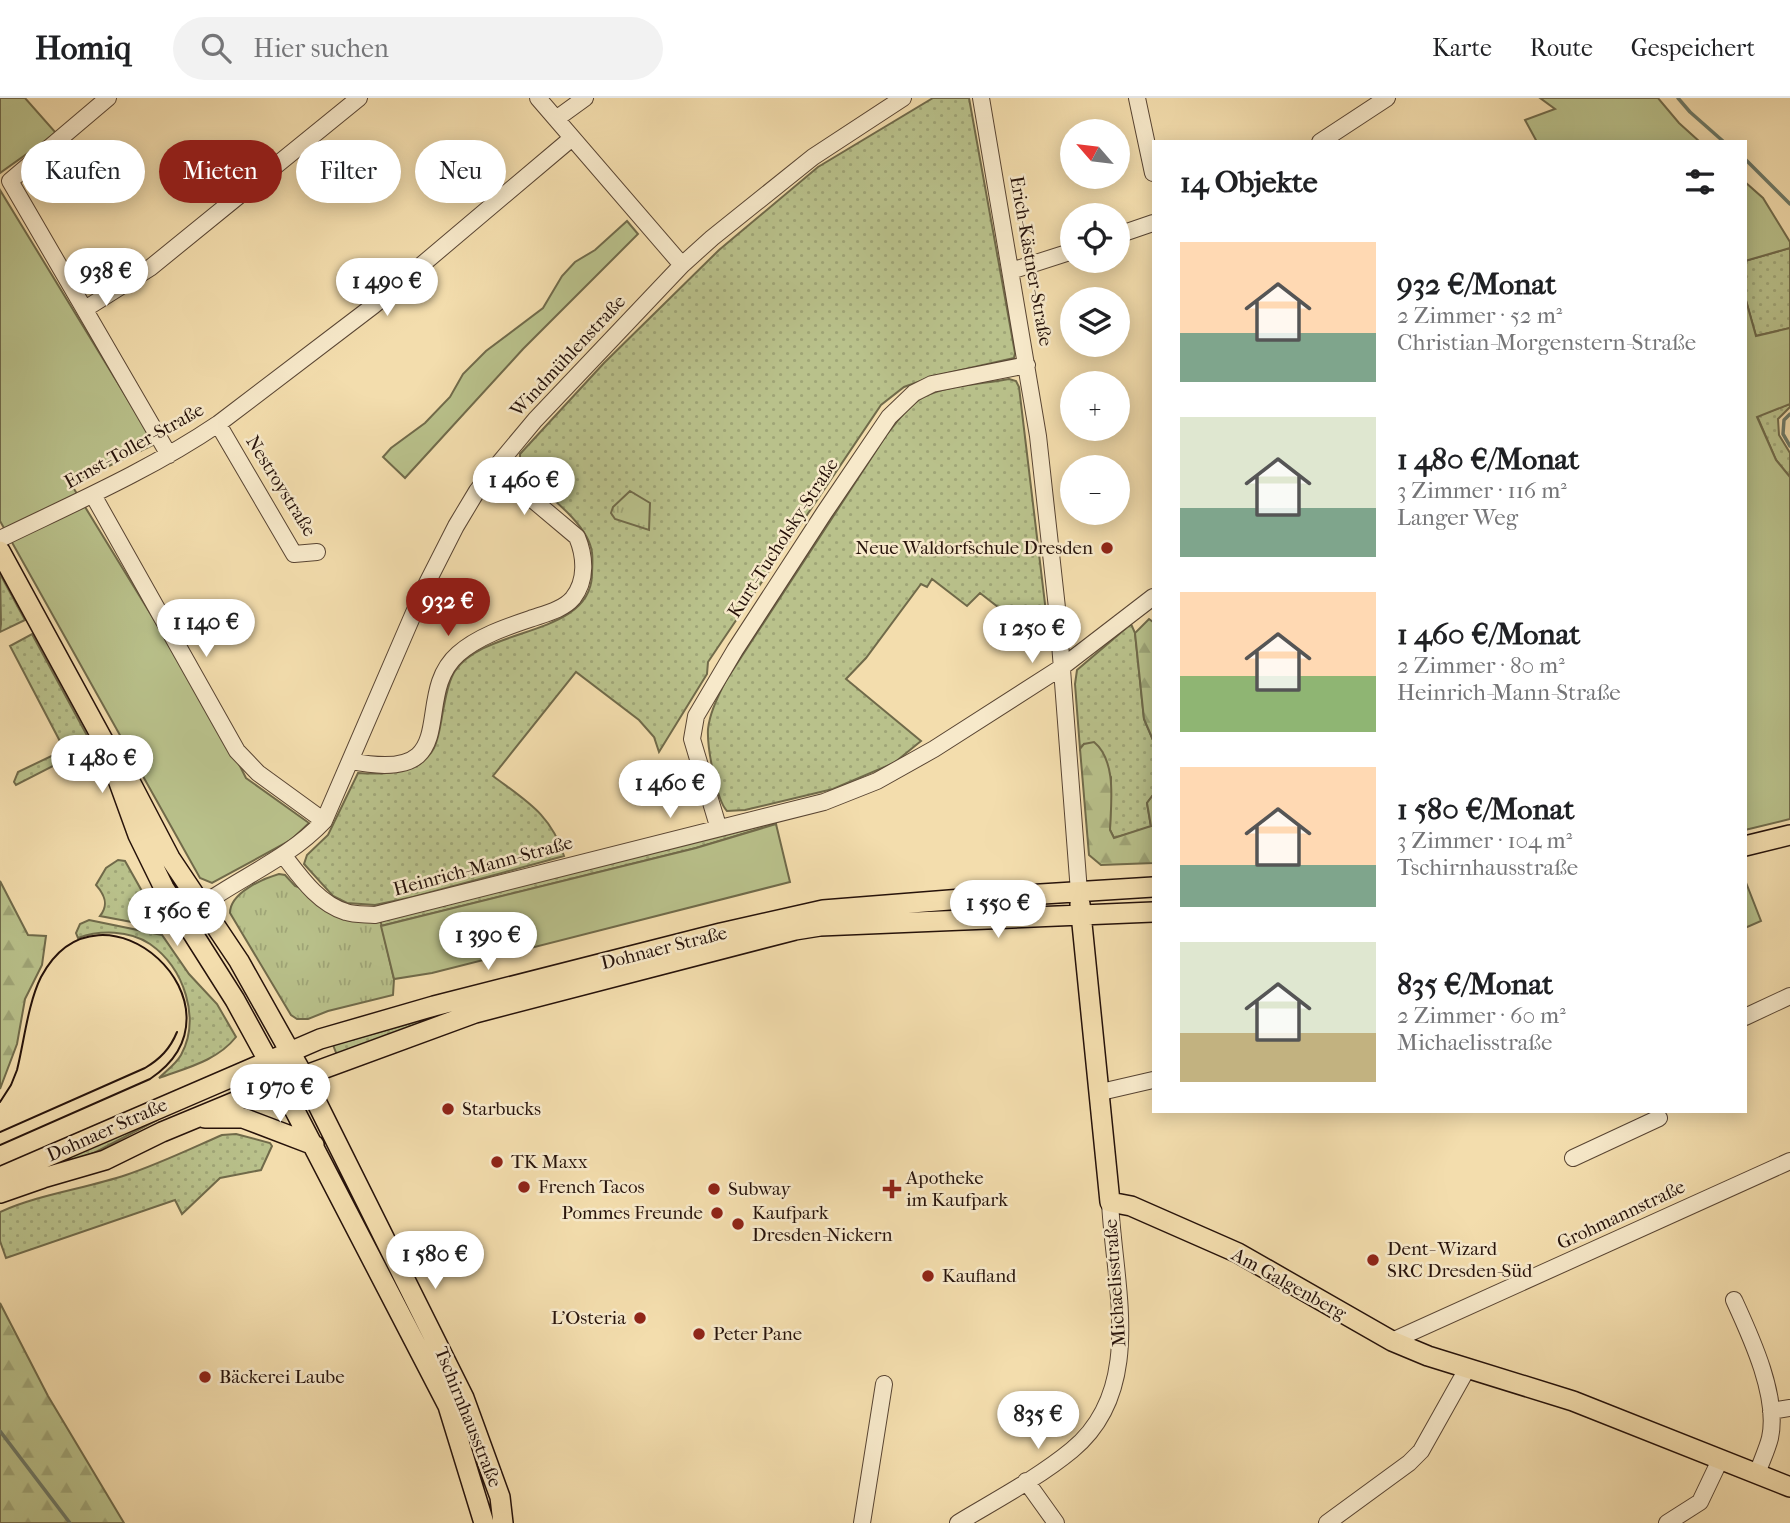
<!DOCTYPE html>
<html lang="de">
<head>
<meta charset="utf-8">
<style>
	body { margin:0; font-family:"IM FELL French Canon",serif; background:#f2f2f2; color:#202124; height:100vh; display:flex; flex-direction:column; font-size:26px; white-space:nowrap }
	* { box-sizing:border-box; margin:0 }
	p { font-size:23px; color:#757577 }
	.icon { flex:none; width:38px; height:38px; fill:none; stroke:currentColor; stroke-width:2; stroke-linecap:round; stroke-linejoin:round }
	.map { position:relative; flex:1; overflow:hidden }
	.sheet { position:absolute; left:1152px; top:42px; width:595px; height:973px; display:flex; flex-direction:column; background:#fff; border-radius:0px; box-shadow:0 4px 18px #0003 }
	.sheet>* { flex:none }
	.guide { position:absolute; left:21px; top:42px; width:665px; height:63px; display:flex; gap:14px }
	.needle { width:46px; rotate:298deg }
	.buttons { position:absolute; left:1060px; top:21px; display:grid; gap:14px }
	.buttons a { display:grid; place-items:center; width:70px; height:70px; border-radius:50%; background:#fff; box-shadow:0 4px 18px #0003; font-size:35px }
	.price { position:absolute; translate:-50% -60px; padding:0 16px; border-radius:24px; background:#fff; color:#222; font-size:23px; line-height:46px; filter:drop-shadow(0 2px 4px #0008) }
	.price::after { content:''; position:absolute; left:50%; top:42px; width:21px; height:16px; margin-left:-10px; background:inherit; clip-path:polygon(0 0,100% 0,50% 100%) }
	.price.selected { background:#8f2418; color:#fff }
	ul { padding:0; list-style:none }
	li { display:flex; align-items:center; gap:21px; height:175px; padding:0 28px }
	li span { display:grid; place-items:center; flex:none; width:196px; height:140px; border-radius:0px; color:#555 }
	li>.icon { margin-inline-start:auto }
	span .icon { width:84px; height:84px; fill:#fffc; stroke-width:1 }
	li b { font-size:30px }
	h2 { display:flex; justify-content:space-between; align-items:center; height:84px; padding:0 28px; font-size:30px }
	.tag { padding:0 24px; border-radius:32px; background:#fff; box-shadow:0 4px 18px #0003; font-size:24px; line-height:63px }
	.tag.selected { background:#8f2418; color:#fff }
	header { display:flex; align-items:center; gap:42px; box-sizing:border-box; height:98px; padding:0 35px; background:#fff; border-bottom:2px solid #e0e0e0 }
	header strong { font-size:33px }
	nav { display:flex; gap:38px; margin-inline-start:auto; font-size:24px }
	.search { width:490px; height:63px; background:#f2f2f2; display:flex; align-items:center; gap:18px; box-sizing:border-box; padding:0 24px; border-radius:38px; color:#757577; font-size:26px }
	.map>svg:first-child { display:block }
	.grass { fill:url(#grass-dots); stroke:#706a4a; stroke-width:2 }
	.forest { fill:url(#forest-firs); stroke:#706a4a; stroke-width:2 }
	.park { fill:url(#park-tufts); stroke:#706a4a; stroke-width:2 }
	.garden { fill:#b9c18b; stroke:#706a4a; stroke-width:2 }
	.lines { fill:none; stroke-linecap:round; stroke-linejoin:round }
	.stream { stroke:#6d7967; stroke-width:3.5 }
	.minor-casing { stroke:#594533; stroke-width:18 }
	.major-casing { stroke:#26120a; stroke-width:22 }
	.minor { stroke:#f7e9ca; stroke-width:16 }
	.major { stroke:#f3ddad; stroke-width:19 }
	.tram { stroke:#26120a; stroke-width:2 }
	.poi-dot { fill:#8f2418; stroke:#f7e9ca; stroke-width:2.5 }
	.labels { text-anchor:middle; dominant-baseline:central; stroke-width:5; stroke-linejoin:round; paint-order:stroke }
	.street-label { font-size:19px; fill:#26120a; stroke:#f7e9ca }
	.poi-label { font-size:19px; fill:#26120a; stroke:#f7e9ca; text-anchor:start }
</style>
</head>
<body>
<header>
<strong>Homiq</strong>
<div class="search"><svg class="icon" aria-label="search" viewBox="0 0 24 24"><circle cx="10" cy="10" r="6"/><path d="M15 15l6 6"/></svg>Hier suchen</div>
<nav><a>Karte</a><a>Route</a><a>Gespeichert</a></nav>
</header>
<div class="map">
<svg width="1790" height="1425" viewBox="0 0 1790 1425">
	<defs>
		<pattern id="grass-dots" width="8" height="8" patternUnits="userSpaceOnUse" patternTransform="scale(1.75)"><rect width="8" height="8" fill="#b9c18b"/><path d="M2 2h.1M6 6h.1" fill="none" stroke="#9fa577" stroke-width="1.8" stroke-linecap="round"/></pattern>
		<pattern id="forest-firs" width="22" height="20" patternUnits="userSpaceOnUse" patternTransform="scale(1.75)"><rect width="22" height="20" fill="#b9c18b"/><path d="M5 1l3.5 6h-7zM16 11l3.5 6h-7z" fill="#9fa577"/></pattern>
		<pattern id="park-tufts" width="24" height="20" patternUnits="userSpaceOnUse" patternTransform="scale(1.75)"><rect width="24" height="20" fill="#b9c18b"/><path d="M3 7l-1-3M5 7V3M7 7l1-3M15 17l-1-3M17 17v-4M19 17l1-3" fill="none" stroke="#9fa577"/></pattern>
	</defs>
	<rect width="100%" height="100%" fill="#f3ddad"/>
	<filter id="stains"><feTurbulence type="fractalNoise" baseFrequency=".00286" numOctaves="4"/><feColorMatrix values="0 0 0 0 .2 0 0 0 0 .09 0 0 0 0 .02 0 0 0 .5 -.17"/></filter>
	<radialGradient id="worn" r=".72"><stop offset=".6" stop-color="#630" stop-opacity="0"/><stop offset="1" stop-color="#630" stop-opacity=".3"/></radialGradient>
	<path class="grass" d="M 933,0 L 969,0 L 1015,255 L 1014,260 L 935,278 L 904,289 L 881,307 L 708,564 L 707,576 L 659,654 L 654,639 L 639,622 L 576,574 L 493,678 C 526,703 551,716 564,758 L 413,799 L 375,807 L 347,805 L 333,798 L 304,766 L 307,757 L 328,737 L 358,675 C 384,677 420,676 434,650 C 440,638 441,621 444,608 C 446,597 449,582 455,573 C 485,528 590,539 592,477 C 592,470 593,462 592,455 C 589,425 542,393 520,373 L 520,356 L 604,265 L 719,152 L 818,69 Z
		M 1790,150 L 1790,230 L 1756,238 L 1745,199 L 1745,163 Z
		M 1009,281 L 1016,283 L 1019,289 L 1048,531 L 1039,541 L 980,495 L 967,508 L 932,481 L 927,489 L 921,486 L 866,560 L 846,581 L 921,643 L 894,665 L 833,691 L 745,712 L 727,713 C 716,702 707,647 708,631 C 710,614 718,599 725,584 L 887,336 C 897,324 908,308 922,300 C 944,287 984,286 1009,281 Z
		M 1790,306 L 1790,309 L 1778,321 L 1779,337 L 1790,355 L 1790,379 L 1776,362 L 1757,318 Z
		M 0,476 L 25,522 L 0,534 L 1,526 Z
		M 1131,526 L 1135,535 L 1144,621 L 1153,642 L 1153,697 L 1147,705 L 1151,729 L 1114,740 L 1110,732 L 1111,679 L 1084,646 L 1080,651 L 1075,586 L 1077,572 Z
		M 32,536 L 90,643 L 63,649 L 10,548 Z
		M 88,650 L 16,687 L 14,684 L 18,674 L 64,652 Z
		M 775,722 L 776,726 L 696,750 L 381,828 L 380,821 Z
		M 118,762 L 125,763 L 152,811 L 158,829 L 100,818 C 109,807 105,797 96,787 L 106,770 Z
		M 1023,802 L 1024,808 L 868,820 L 337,957 L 333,947 L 429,920 L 461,907 L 794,822 Z
		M 89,822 L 162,837 L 189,876 L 217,906 L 236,939 C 217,963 186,970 159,980 C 166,973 176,966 181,957 C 201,920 184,870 150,846 C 129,832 100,832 78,840 L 76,835 L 80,826 Z
		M 157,1022 L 94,1055 L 11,1083 Z
		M 236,1036 L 270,1045 L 272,1048 L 261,1072 L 220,1080 L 182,1116 L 175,1102 L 6,1160 L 0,1143 L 0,1114 C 40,1096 84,1091 126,1077 C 159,1066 190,1051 222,1037 Z"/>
	<path class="forest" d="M 1149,521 L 1153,524 L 1153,642 L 1144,621 L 1135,535 Z
		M 1094,644 C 1117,663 1111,705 1110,732 L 1114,740 L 1151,728 L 1147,705 L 1153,697 L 1153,765 L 1101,767 L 1089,757 L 1080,651 L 1084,646 Z
		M 0,783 L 28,837 L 46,838 L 42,867 L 25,901 L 17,946 L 0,991 Z
		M 0,1205 L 48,1298 L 124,1425 L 0,1425 Z"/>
	<path class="park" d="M 630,393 L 650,405 L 649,432 L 615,421 L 611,415 L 613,409 Z
		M 279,776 L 285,777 L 295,788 L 380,821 L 394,881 L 393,897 L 328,913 L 308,921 L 297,921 L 291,917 L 230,815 C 230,795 262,781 279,776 Z"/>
	<path class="garden" d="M 0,0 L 25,0 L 56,35 L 0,75 Z
		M 1540,0 L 1658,0 L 1679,25 L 1700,44 L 1537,44 L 1525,22 L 1555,11 Z
		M 1745,84 L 1763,100 L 1790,144 L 1790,150 L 1745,163 Z
		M 0,92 L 155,346 L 71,386 L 221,631 L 246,680 L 309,725 L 291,742 L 212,785 L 200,780 L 0,423 Z
		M 627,123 L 638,136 L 523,251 L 405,380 L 383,359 L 391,350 L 425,325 L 450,299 L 463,276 L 486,253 L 543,210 L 562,178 L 575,164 L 595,152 Z
		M 1745,199 L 1756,238 L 1790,230 L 1790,306 L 1757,319 L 1776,362 L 1790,379 L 1790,721 L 1745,732 Z
		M 776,726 L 790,784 L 432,875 L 394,881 L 381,828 L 696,750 Z
		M 1745,782 L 1761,823 L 1745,830 Z"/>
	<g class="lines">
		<path class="stream" d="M 1678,0 L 1690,14 L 1724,44
			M 1745,61 L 1790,106
			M 1790,316 L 1784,322 L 1783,336 L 1790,348
			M 0,1333 L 70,1425"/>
		<g class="minor-casing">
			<path id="minor" d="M 108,0 L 10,83 L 169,357
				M 538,0 L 682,167
				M 981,0 L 1038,338 L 1058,519 L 1079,794
				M 1137,0 L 1153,75
				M 556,21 L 585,0
				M 1320,44 L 1387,0
				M 1118,137 L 1153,125
				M 1011,173 L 1073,153
				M 85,211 L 150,170 L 359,0
				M 218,326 L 294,456 L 317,454
				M 93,397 L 237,653 L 258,675 L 324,723
				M 0,441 C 74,405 150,372 218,326 L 373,208 L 572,40
				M 351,663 C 468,687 409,599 458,556 C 477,539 506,529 530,521 C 544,516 563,512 573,500 C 587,482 585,458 577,439 L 495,370
				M 718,728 L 692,641 L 696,618 L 735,552 L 824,415 L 889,319 L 914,295 L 932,286 L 1027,267
				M 284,758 C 301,780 319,806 346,814 C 355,817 366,816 375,817 L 824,704 L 877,683 L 934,651 L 1062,569 L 1153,499
				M 202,807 C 243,778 289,760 324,723 L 425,489 L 456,428 L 477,393 L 495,370 L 535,322 L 682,167 L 712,140 L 813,59 L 903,0
				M 1745,919 L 1790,898
				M 1101,994 L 1153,982
				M 1573,1060 L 1659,1020
				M 1734,1202 C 1751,1239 1779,1299 1770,1340 C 1767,1352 1761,1364 1757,1376
				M 1392,1243 L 1790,1063
				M 1771,1313 L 1790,1310
				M 1026,1383 L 1056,1425
				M 862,1425 L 884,1286
				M 958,1425 C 996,1402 1038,1380 1072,1352 C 1146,1291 1114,1187 1110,1104
				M 1327,1425 L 1409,1365 L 1421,1353 L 1467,1271
				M 1667,1425 L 1700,1404 L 1720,1362"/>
		</g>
		<g class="major-casing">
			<path id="major" d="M 0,453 L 103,642 L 124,672 L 170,760 L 239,863 L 303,977 L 464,1300 L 500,1399 L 503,1425
				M 117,679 L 138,737 L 164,790 L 235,902 L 281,986 L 448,1308 L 484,1425
				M 1745,748 L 1790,737
				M 1080,806 L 1110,1104 L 1131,1108 L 1238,1155 L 1392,1243 L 1428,1258 L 1573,1303 L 1790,1389
				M 205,1020 L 243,1020 L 314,1047
				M 0,1079 L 320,941 L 434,908 L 721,835 L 823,812 L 962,801 L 1153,789
				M 0,1095 L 43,1080 L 105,1062 L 162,1034 L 249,998 L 475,915 L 795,832 L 820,828 L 1153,814"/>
		</g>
		<use href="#minor" class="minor"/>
		<use href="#major" class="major"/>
		<path class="tram" d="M 0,1004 L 11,987 L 17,972 C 24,944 28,905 41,879 C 101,766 257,909 150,981 L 0,1047
			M 0,1034 L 145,970 C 160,961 170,951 177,934"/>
	</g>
	<g class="poi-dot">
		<circle cx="1107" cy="450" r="7"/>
		<circle cx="448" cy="1011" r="7"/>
		<circle cx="497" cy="1064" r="7"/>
		<circle cx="524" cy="1089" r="7"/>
		<circle cx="714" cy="1091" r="7"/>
		<path d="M888.5 1080.5h7v7h7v7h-7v7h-7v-7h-7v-7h7z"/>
		<circle cx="717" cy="1115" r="7"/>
		<circle cx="738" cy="1126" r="7"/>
		<circle cx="1373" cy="1162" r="7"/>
		<circle cx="928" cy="1178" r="7"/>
		<circle cx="640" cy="1220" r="7"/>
		<circle cx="699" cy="1236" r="7"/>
		<circle cx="205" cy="1279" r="7"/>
	</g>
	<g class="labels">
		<g class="street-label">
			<text transform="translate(1031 163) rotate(80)">Erich-Kästner-Straße</text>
			<text transform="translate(568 258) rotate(-47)">Windmühlenstraße</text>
			<text transform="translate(134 348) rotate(-29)">Ernst-Toller-Straße</text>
			<text transform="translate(281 388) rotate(58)">Nestroystraße</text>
			<text transform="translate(783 440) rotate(-57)">Kurt-Tucholsky-Straße</text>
			<text transform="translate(483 768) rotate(-15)">Heinrich-Mann-Straße</text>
			<text transform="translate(664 850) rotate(-14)">Dohnaer Straße</text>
			<text transform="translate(107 1032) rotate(-24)">Dohnaer Straße</text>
			<text transform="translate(1621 1117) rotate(-25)">Grohmannstraße</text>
			<text transform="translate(1115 1185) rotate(-94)">Michaelisstraße</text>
			<text transform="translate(1289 1186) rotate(29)">Am Galgenberg</text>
			<text transform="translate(468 1319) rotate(68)">Tschirnhausstraße</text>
		</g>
		<g class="poi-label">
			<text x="1093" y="450" text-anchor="end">Neue Waldorfschule Dresden</text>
			<text x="462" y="1011">Starbucks</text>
			<text x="511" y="1064">TK Maxx</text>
			<text x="906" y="1080">Apotheke<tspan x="906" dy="22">im Kaufpark</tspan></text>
			<text x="538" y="1089">French Tacos</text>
			<text x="728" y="1091">Subway</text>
			<text x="703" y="1115" text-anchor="end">Pommes Freunde</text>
			<text x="752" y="1115">Kaufpark<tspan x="752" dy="22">Dresden-Nickern</tspan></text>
			<text x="1387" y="1151">Dent- Wizard<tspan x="1387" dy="22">SRC Dresden-Süd</tspan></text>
			<text x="942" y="1178">Kaufland</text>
			<text x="626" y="1220" text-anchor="end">L'Osteria</text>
			<text x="713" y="1236">Peter Pane</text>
			<text x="219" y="1279">Bäckerei Laube</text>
		</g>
	</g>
	<rect width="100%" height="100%" filter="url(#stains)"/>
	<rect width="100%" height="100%" fill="url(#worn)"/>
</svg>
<div class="buttons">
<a><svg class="needle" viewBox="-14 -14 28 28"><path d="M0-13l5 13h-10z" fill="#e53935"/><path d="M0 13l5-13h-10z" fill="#757577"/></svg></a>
<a><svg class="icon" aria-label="locate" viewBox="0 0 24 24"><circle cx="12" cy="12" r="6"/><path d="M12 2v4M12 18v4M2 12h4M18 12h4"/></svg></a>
<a><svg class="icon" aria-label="layers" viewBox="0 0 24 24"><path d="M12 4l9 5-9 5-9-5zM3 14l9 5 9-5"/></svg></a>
<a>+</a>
<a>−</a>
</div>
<b class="price" style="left:106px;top:210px">938 €</b>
<b class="price" style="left:387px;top:220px">1 490 €</b>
<b class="price" style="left:524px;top:419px">1 460 €</b>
<b class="price selected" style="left:448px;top:540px">932 €</b>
<b class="price" style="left:206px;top:561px">1 140 €</b>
<b class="price" style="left:1032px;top:567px">1 250 €</b>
<b class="price" style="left:102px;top:697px">1 480 €</b>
<b class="price" style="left:670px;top:722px">1 460 €</b>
<b class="price" style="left:998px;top:842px">1 550 €</b>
<b class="price" style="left:177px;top:850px">1 560 €</b>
<b class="price" style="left:488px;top:874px">1 390 €</b>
<b class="price" style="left:280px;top:1026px">1 970 €</b>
<b class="price" style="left:435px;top:1193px">1 580 €</b>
<b class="price" style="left:1038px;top:1353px">835 €</b>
<div class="guide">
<a class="tag">Kaufen</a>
<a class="tag selected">Mieten</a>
<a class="tag">Filter</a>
<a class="tag">Neu</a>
</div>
<section class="sheet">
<h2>14 Objekte<svg class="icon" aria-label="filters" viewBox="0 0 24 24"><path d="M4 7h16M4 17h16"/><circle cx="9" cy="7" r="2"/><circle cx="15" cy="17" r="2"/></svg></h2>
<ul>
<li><span style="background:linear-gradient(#ffd9b3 65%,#7fa58c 0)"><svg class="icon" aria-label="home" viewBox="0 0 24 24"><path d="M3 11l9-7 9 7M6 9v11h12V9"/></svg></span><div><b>932 €/Monat</b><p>2 Zimmer · 52 m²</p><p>Christian-Morgenstern-Straße</p></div></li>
<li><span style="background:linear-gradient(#dfe7d0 65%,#7fa58c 0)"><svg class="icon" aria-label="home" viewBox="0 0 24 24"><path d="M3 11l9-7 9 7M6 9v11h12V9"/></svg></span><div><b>1 480 €/Monat</b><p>3 Zimmer · 116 m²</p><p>Langer Weg</p></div></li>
<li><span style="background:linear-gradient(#ffd9b3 60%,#8fb573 0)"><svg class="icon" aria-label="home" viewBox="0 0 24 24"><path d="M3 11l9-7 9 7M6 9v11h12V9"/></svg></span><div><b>1 460 €/Monat</b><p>2 Zimmer · 80 m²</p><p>Heinrich-Mann-Straße</p></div></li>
<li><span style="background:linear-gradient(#ffd9b3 70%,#7fa58c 0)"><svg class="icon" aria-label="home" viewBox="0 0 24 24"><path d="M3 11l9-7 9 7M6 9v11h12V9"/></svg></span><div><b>1 580 €/Monat</b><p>3 Zimmer · 104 m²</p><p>Tschirnhausstraße</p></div></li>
<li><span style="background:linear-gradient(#dfe7d0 65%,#c2b280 0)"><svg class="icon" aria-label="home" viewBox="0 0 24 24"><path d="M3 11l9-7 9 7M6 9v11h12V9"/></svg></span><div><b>835 €/Monat</b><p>2 Zimmer · 60 m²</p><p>Michaelisstraße</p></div></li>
</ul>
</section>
</div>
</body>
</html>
